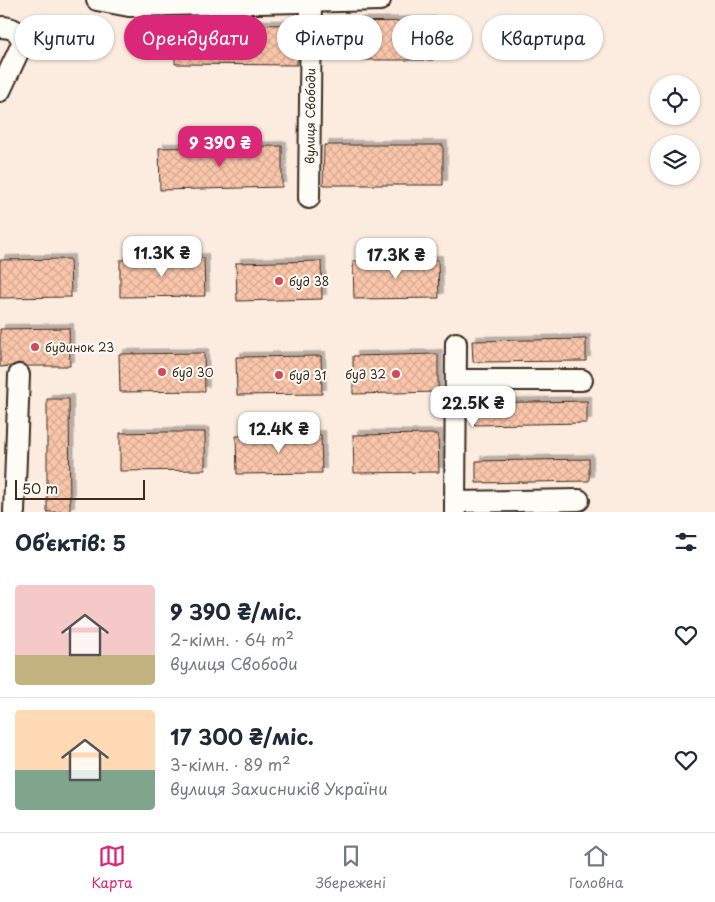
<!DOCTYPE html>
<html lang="uk">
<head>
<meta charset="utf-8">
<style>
	body { margin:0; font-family:"Playpen Sans",sans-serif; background:#f2f2f3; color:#1f2937; height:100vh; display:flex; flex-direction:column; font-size:19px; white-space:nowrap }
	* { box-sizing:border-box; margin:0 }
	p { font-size:16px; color:#747a83 }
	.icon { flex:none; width:28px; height:28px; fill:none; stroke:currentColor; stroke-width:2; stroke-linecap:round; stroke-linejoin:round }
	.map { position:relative; height:512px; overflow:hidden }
	.panel { display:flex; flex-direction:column; background:#fff; flex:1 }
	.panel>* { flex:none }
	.hud { position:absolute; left:15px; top:15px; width:685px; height:45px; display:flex; gap:10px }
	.tools { position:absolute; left:650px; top:75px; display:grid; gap:10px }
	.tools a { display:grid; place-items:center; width:50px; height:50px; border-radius:50%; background:#fff; box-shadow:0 1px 4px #0004; font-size:25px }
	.scale { position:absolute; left:15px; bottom:12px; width:130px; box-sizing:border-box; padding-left:5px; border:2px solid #3b2a1e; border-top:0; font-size:14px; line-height:18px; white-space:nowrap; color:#3b2a1e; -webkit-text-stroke:4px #fdfcf7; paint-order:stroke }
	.price { position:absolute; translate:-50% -42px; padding:0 11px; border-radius:10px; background:#fff; color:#222; font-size:16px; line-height:32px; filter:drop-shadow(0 1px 2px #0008) }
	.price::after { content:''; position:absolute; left:50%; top:30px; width:15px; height:11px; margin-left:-8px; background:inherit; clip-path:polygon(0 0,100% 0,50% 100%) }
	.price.current { background:#db2777; color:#fff }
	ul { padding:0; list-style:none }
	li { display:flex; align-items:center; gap:15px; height:125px; padding:0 15px }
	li+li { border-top:1px solid #e0e1e3 }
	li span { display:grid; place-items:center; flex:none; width:140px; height:100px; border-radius:5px; color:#555 }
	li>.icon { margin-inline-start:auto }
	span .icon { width:60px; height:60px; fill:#fffc; stroke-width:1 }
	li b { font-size:21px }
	h2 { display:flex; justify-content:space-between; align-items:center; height:60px; padding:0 15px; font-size:21px }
	.tag { padding:0 18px; border-radius:22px; background:#fff; box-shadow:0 1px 4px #0004; font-size:18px; line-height:45px }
	.tag.current { background:#db2777; color:#fff }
	.dock { display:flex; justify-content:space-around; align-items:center; height:70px; border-top:1px solid #e0e1e3; background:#fff; font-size:14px; color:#747a83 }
	.dock a { display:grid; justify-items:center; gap:2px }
	.dock .current { color:#db2777 }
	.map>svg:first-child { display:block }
	.building { fill:url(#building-cross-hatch); stroke:#3b2a1e; filter:url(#shadow) }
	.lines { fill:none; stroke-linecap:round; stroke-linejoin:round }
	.minor-casing { stroke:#3b2a1e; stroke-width:24 }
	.minor { stroke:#fdfcf7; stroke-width:20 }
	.poi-dot { fill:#d1495b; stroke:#fdfcf7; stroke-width:2 }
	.labels { text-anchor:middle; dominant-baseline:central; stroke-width:4; stroke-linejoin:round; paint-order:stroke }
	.street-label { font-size:12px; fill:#3b2a1e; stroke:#fdfcf7 }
	.poi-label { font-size:12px; fill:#3b2a1e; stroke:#fdfcf7; text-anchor:start }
</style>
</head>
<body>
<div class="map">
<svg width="715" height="512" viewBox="0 0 715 512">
	<defs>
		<pattern id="building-cross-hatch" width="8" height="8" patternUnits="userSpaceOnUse" patternTransform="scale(1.25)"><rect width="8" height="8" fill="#fac6ab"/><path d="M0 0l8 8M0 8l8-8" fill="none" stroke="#d7aa93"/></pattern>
		<filter id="shadow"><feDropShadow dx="4.5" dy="-4.5" stdDeviation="0" flood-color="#0004"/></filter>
	</defs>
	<rect width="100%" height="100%" fill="#fcece0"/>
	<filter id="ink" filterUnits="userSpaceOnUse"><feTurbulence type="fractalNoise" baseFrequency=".02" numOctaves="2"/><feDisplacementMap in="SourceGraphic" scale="10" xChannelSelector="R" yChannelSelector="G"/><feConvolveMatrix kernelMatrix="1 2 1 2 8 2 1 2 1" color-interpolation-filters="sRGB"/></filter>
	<g filter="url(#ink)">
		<path class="building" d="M 433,21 L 433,60 L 322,60 L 323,22 Z
			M 175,24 L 299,25 L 299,60 L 297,60 L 297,65 L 175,64 Z
			M 324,145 L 443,145 L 443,185 L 323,185 Z
			M 282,146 L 282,187 L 160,190 L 159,148 Z
			M 204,258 L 205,296 L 120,297 L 120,260 Z
			M 70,259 L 71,297 L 0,298 L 0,260 Z
			M 438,260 L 439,298 L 354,299 L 353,261 Z
			M 321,261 L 322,299 L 237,301 L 236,263 Z
			M 69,328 L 70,366 L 27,366 L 19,363 L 11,366 L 0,367 L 0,329 Z
			M 586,339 L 586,361 L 473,362 L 472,341 Z
			M 204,353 L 205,391 L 120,392 L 119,354 Z
			M 438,354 L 438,392 L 353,394 L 353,356 Z
			M 321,356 L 322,394 L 237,395 L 236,357 Z
			M 47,399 L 69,399 L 70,512 L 47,512 Z
			M 587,401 L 587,423 L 474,425 L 473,403 Z
			M 164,432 L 205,432 L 205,470 L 120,471 L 120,433 Z
			M 438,434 L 439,472 L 354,473 L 353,435 Z
			M 321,435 L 322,473 L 237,474 L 236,436 Z
			M 589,459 L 589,481 L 476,483 L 476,461 Z"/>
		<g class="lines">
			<g class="minor-casing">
				<g id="minor">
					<path d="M 97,0 L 129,6 L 380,0"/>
					<path d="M 0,27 C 12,27 21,31 22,44 L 0,91"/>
					<path id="s1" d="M 309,198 L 311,2"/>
					<path d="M 456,380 L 582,380"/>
					<path d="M 455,502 L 579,500"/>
					<path d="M 14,512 L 19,375"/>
					<path d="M 455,512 L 456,343"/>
				</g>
			</g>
			<use href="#minor" class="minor"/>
		</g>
	</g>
	<g class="poi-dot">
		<circle cx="279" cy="281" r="5"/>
		<circle cx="35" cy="347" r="5"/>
		<circle cx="162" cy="372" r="5"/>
		<circle cx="396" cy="374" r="5"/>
		<circle cx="279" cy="375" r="5"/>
	</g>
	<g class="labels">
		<g class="street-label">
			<text stroke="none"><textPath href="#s1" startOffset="82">вулиця Свободи</textPath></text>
		</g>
		<g class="poi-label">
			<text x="289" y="281">буд 38</text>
			<text x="45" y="347">будинок 23</text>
			<text x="172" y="372">буд 30</text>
			<text x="386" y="374" text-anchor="end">буд 32</text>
			<text x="289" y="375">буд 31</text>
		</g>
	</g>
</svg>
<div class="tools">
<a><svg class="icon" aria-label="locate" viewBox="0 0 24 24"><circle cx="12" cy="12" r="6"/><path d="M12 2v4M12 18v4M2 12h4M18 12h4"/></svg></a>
<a><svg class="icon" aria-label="layers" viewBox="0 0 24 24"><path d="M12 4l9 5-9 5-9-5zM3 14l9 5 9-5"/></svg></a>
</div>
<div class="scale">50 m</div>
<b class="price current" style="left:220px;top:168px">9 390 ₴</b>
<b class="price" style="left:162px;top:278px">11.3K ₴</b>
<b class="price" style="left:396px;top:280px">17.3K ₴</b>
<b class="price" style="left:473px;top:428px">22.5K ₴</b>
<b class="price" style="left:279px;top:454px">12.4K ₴</b>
<div class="hud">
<a class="tag">Купити</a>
<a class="tag current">Орендувати</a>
<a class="tag">Фільтри</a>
<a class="tag">Нове</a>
<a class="tag">Квартира</a>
</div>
</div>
<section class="panel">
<h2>Об’єктів: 5<svg class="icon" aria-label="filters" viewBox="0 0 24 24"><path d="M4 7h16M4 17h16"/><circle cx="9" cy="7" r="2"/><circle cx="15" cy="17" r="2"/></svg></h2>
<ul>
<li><span style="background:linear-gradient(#f6c9c9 70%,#c2b280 0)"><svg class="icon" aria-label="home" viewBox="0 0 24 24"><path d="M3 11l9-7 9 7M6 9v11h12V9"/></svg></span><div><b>9 390 ₴/міс.</b><p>2-кімн. · 64 m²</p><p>вулиця Свободи</p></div><svg class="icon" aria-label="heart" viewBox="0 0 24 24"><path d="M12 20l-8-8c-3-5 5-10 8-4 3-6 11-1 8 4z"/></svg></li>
<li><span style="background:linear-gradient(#ffd9b3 60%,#7fa58c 0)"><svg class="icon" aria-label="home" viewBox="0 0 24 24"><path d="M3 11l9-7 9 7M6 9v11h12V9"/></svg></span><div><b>17 300 ₴/міс.</b><p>3-кімн. · 89 m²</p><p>вулиця Захисників України</p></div><svg class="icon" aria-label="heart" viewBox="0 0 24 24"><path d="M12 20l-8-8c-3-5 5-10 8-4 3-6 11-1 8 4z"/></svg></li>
</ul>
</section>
<nav class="dock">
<a class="current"><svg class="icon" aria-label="map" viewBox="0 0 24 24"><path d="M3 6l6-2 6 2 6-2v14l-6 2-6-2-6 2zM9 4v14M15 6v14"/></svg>Карта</a>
<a><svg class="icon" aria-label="saved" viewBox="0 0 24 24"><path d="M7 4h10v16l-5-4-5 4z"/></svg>Збережені</a>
<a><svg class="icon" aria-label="home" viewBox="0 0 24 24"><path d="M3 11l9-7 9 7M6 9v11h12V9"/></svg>Головна</a>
</nav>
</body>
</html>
